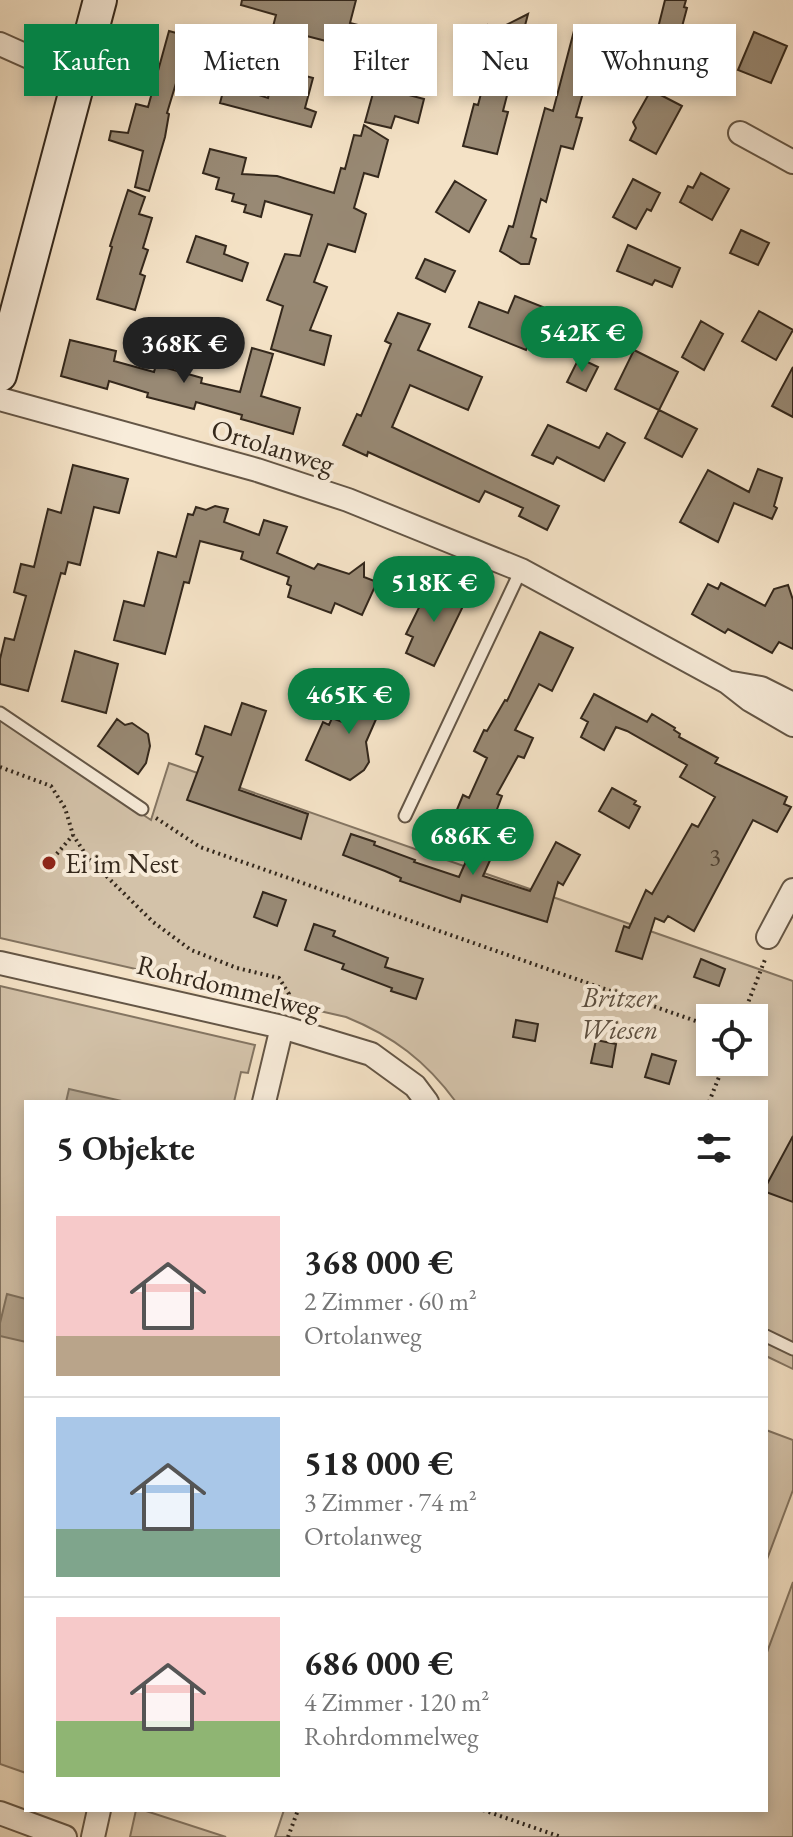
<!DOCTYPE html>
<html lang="de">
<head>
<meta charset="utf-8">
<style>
	body { margin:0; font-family:"EB Garamond",serif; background:#f2f2f2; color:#222; height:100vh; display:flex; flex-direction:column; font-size:30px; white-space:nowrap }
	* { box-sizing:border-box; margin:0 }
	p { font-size:26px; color:#767676 }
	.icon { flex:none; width:44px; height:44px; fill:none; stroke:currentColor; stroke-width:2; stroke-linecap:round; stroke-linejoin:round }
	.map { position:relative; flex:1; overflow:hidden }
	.drawer { position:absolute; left:24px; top:1100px; width:744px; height:712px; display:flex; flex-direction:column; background:#fff; border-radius:0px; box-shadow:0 4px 12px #0003 }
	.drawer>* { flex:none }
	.hud { position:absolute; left:24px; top:24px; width:746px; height:72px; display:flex; gap:16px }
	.fabs { position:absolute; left:696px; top:1004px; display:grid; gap:16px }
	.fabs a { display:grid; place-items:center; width:72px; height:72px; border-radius:0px; background:#fff; box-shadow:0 4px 12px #0003; font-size:40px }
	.price { position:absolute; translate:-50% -68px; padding:0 18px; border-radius:28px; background:#0b8043; color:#fff; font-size:26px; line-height:52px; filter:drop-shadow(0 2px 4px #0008) }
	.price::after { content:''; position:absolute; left:50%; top:48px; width:24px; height:18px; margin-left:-12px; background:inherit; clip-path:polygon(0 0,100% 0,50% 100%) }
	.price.current { background:#222; color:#fff }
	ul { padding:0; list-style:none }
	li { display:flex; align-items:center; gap:24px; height:200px; padding:0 32px }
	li+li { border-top:2px solid #e0e0e0 }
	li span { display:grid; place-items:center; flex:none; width:224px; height:160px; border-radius:0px; color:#555 }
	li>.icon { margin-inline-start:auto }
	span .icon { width:96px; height:96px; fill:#fffc; stroke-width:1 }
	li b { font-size:34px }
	h2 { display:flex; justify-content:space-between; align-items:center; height:96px; padding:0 32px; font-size:34px }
	.pill { padding:0 28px; border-radius:0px; background:#fff; box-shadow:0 4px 12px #0003; font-size:28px; line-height:72px }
	.pill.current { background:#0b8043; color:#fff }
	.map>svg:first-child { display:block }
	.green { fill:#d3c2a9; stroke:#847562; stroke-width:2; fill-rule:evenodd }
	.water { fill:#b3a38c; stroke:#80725f; stroke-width:2 }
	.building { fill:#988974; stroke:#34281c; stroke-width:2 }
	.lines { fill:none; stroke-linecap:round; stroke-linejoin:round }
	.lane-casing { stroke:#645646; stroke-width:15 }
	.street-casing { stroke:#645646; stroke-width:26 }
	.secondary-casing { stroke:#34281c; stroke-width:36 }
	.path { stroke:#34281c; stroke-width:4; stroke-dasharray:2 4; stroke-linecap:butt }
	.lane { stroke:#f8ecda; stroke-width:11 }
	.street { stroke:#f8ecda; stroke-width:22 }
	.secondary { stroke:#f8ecda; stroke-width:32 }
	.poi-dot { fill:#8f2418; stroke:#f8ecda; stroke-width:3 }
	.labels { text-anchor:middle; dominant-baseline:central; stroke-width:8; stroke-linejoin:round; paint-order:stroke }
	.number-label { font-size:24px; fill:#4d4032 }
	.street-label { font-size:28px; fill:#34281c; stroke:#f8ecda }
	.poi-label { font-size:28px; fill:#34281c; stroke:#f8ecda; text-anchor:start }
	.park-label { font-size:28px; font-style:italic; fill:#5c4e3f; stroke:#f8ecda }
</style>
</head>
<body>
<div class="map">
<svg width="793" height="1837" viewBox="0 0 793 1837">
	<rect width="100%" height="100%" fill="#f4e2c6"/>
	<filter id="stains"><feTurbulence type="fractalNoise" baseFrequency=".0025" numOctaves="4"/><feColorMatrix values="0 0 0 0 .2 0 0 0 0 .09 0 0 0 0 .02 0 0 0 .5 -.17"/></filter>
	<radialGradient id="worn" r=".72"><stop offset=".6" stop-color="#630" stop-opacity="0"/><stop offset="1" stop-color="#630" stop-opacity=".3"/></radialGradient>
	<path class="green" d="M 0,720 L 151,820 L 169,763 L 793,981 L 793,1369 L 766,1356 L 766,1102 L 456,1102 C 426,1061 393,1036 346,1017 L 0,938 ZM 710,1018 L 754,1018 L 754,1062 L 710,1062 Z
		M 0,986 L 255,1045 L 248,1073 L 241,1072 L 234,1102 L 26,1102 L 26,1773 L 0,1764 Z
		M 766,1430 L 793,1440 L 793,1490 L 766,1562 Z
		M 793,1582 L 793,1837 L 275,1837 L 284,1810 L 766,1810 L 766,1655 Z
		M 136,1810 L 143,1810 L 226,1837 L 130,1837 Z"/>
	<path class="water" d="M 69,1089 L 126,1102 L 66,1102 Z
		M 7,1294 L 26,1299 L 26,1342 L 0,1336 L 0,1323 Z"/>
	<path class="building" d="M 242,0 L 356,0 L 350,23 L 370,28 L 365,47 L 327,37 L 326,41 L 291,32 L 288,42 L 270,38 L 276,15 L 241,5 Z
		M 665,0 L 686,0 L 684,7 L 687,8 L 679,38 L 657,32 Z
		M 528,14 L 503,111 L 508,112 L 497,154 L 463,146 L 474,104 L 478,105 L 489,63 L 478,60 L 488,25 L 500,28 Z
		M 575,27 L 590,31 L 598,27 L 603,35 L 610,37 L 600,75 L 589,72 L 576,117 L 582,118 L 573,149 L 561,146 L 546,202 L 541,199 L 531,237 L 536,239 L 529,264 L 521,264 L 500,251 L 509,226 L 513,227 L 545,108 L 553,111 Z
		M 169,31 L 202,40 L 192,73 L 180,70 L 167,113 L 169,114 L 165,137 L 149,191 L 135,187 L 143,151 L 109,140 L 111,131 L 128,133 L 136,104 L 148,107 Z
		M 754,32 L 787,46 L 771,83 L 738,70 Z
		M 688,66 L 710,75 L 702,93 L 680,82 Z
		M 276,68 L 313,78 L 305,108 L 316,112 L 311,127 L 220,103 L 225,84 L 268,98 Z
		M 375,86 L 424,99 L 418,123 L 395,116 L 391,128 L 365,122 Z
		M 651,90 L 682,106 L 656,154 L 630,140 L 636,128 L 633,122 Z
		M 364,125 L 388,140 L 378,177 L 364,173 L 354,208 L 366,214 L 355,252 L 328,244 L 314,282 L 327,287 L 310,330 L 331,336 L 324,365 L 271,349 L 283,306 L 267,300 L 285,254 L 300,256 L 312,215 L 265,201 L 261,217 L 244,212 L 246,205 L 232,201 L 234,194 L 216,189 L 219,178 L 203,173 L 210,149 L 246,158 L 242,174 L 277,176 L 334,193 L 341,168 L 345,169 L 354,135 L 361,136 Z
		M 701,173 L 729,189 L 712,220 L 680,202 L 688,186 L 693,188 Z
		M 633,179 L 660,193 L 651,211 L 647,209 L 636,229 L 613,217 Z
		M 455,181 L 486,200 L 469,232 L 436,212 Z
		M 128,190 L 145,197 L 139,214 L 152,218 L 143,248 L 148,250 L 140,274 L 145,276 L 135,310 L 97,299 L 112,247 L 110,246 Z
		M 741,230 L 769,243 L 758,265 L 730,253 Z
		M 196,236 L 226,246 L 224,254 L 248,263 L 242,281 L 187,262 Z
		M 628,245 L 680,268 L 672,287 L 655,280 L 652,285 L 617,271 Z
		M 425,259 L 455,271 L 445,292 L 416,278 Z
		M 515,296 L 543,307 L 526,350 L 469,327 L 479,302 L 508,313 Z
		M 759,311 L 793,330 L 776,360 L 742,341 Z
		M 398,313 L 430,324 L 418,350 L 482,377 L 468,410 L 410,385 L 392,427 L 559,506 L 547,530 L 519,516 L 523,508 L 485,491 L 479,502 L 368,452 L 367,456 L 343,445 L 357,414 L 361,416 L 391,344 L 385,341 Z
		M 701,321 L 723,334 L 704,370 L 682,357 Z
		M 70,340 L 116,351 L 114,361 L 154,372 L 156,365 L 202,378 L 201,383 L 240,392 L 252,348 L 273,354 L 261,396 L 300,408 L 293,434 L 241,419 L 242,415 L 196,402 L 194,409 L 147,397 L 148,393 L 109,381 L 107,389 L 61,376 Z
		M 634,350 L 678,372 L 659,410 L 697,429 L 682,457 L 645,438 L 659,410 L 615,389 Z
		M 579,358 L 598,367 L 586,391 L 567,382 Z
		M 793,367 L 793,417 L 772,406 Z
		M 548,425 L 599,448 L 607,433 L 625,443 L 604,481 L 557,457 L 553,464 L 532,455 Z
		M 73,465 L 128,479 L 119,513 L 94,507 L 80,565 L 68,562 L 65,574 L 61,573 L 28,691 L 0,684 L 0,659 L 5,638 L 14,640 L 26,596 L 14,592 L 21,564 L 34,567 L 48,509 L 61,513 Z
		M 758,469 L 782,478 L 774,506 L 777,508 L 772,519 L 734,503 L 718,542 L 680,522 L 708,470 L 749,492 Z
		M 215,506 L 228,509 L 224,522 L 259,535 L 264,520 L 287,527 L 277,553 L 314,569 L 318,564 L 349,574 L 364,563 L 364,577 L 377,582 L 362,615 L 335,603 L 331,613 L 288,597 L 291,586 L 287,584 L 289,577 L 241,559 L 243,552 L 200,541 L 189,583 L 184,582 L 165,654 L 114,640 L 124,601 L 144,606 L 158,552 L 176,557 L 188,514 L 193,515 L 196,507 L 206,510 Z
		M 431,583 L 466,600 L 434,666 L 406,653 L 413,637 L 406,634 Z
		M 721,583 L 765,606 L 774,589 L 788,585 L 793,600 L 793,649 L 779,642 L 772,653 L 728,629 L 725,633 L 692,614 L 708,584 L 718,589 Z
		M 540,632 L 573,648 L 552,691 L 539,684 L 515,730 L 533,738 L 524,758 L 518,756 L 497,794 L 502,796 L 491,825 L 456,812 L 463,795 L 469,798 L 487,758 L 474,751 L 484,730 L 487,731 L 505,700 L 507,701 Z
		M 75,651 L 118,664 L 106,713 L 62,701 Z
		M 366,682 L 388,692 L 366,742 L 369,762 L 364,770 L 350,780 L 306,760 L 323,722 L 329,725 L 332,718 L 345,723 Z
		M 594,694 L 647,722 L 652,714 L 675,728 L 674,730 L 680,734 L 679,737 L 718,758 L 715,763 L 787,797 L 784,804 L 791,807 L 777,832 L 753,820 L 694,931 L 668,916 L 664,922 L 655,918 L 642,959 L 616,951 L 624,926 L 629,928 L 646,890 L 652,894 L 692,824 L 698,827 L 715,797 L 680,777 L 687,765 L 627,731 L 616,727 L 604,750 L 581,737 L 588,722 L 581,718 Z
		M 242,703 L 266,711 L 239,790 L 308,814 L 301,839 L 187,800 L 203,757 L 196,754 L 205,726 L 231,735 Z
		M 117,719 L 125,725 L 132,723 L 148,734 L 150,746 L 146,763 L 138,774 L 98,746 Z
		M 612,788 L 636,801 L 634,804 L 640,807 L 629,828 L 599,811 Z
		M 351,834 L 375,842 L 374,845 L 415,860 L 414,862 L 459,877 L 475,841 L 495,849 L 483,876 L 530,891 L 556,842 L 580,855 L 563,885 L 558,882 L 547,922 L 462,895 L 460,902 L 400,881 L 401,878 L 385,871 L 343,855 Z
		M 263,892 L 286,900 L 277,926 L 254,917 Z
		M 314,924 L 335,931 L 333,936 L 388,958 L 385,967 L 423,979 L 416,999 L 391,991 L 392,988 L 342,969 L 344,964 L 305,950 Z
		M 701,959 L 725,969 L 719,986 L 694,977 Z
		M 516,1020 L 538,1024 L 535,1041 L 513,1037 Z
		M 596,1040 L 616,1044 L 612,1067 L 591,1063 Z
		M 652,1054 L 676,1061 L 669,1084 L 645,1077 Z
		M 793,1136 L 793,1202 L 766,1192 L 766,1186 Z"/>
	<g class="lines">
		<g class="lane-casing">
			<path id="lane" d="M 0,713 L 142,809
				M 405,816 L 521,570
				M 766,1336 L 793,1349"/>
		</g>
		<g class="street-casing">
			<path id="street" d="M 0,44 L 47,65 L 80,75
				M 740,133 L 793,162
				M 0,399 L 257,470 L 348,500 L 521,570 L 727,682 L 750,700 L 793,725
				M 732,683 L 761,688 L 793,704
				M 768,937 L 793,890
				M 0,963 L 282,1027 L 371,1054 L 415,1086 L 427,1102
				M 264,1102 L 282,1027
				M 0,1813 L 65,1837
				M 93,1837 L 99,1810"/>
		</g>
		<g class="secondary-casing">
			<path id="secondary" d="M 0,375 L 100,0"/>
		</g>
		<path class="path" d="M 0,767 L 51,786 L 65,808 L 73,835 L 88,858 L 153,922 L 191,950 L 237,968 L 279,978 L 289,994 L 288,1006
			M 156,818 L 200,847 L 710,1026
			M 49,863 L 73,835
			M 742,1018 L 766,957
			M 709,1102 L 725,1062
			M 483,1810 L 561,1837
			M 288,1837 L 298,1810"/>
		<use href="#lane" class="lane"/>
		<use href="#street" class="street"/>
		<use href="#secondary" class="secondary"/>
	</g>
	<circle class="poi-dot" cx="49" cy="863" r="8"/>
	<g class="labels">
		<g class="number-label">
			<text x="715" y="856">3</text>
		</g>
		<g class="street-label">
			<text transform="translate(273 446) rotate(17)">Ortolanweg</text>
			<text transform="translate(229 986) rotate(14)">Rohrdommelweg</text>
		</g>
		<g class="poi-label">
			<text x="65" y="863">Ei im Nest</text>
		</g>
		<g class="park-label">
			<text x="619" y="997">Britzer<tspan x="619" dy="32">Wiesen</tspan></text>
		</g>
	</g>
	<rect width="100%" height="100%" filter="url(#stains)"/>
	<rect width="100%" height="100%" fill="url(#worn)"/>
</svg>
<div class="fabs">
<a><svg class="icon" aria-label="locate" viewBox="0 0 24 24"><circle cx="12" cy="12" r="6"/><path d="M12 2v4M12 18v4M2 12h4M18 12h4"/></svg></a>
</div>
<b class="price" style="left:582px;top:374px">542K €</b>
<b class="price current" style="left:184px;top:385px">368K €</b>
<b class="price" style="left:434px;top:624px">518K €</b>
<b class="price" style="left:349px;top:736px">465K €</b>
<b class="price" style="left:473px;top:877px">686K €</b>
<div class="hud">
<a class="pill current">Kaufen</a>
<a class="pill">Mieten</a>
<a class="pill">Filter</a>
<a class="pill">Neu</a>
<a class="pill">Wohnung</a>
</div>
<section class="drawer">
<h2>5 Objekte<svg class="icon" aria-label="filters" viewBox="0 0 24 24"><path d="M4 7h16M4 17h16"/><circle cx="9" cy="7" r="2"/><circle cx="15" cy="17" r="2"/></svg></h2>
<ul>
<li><span style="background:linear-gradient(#f6c9c9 75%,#b9a48a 0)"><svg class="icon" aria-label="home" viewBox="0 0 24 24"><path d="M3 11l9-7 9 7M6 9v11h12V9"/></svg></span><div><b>368 000 €</b><p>2 Zimmer · 60 m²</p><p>Ortolanweg</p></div></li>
<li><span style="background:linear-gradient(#a9c7e8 70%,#7fa58c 0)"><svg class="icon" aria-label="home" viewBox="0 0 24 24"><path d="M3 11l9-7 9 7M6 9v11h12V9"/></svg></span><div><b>518 000 €</b><p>3 Zimmer · 74 m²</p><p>Ortolanweg</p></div></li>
<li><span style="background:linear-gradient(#f6c9c9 65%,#8fb573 0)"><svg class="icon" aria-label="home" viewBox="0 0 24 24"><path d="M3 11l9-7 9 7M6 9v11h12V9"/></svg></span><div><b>686 000 €</b><p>4 Zimmer · 120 m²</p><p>Rohrdommelweg</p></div></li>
</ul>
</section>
</div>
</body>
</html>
